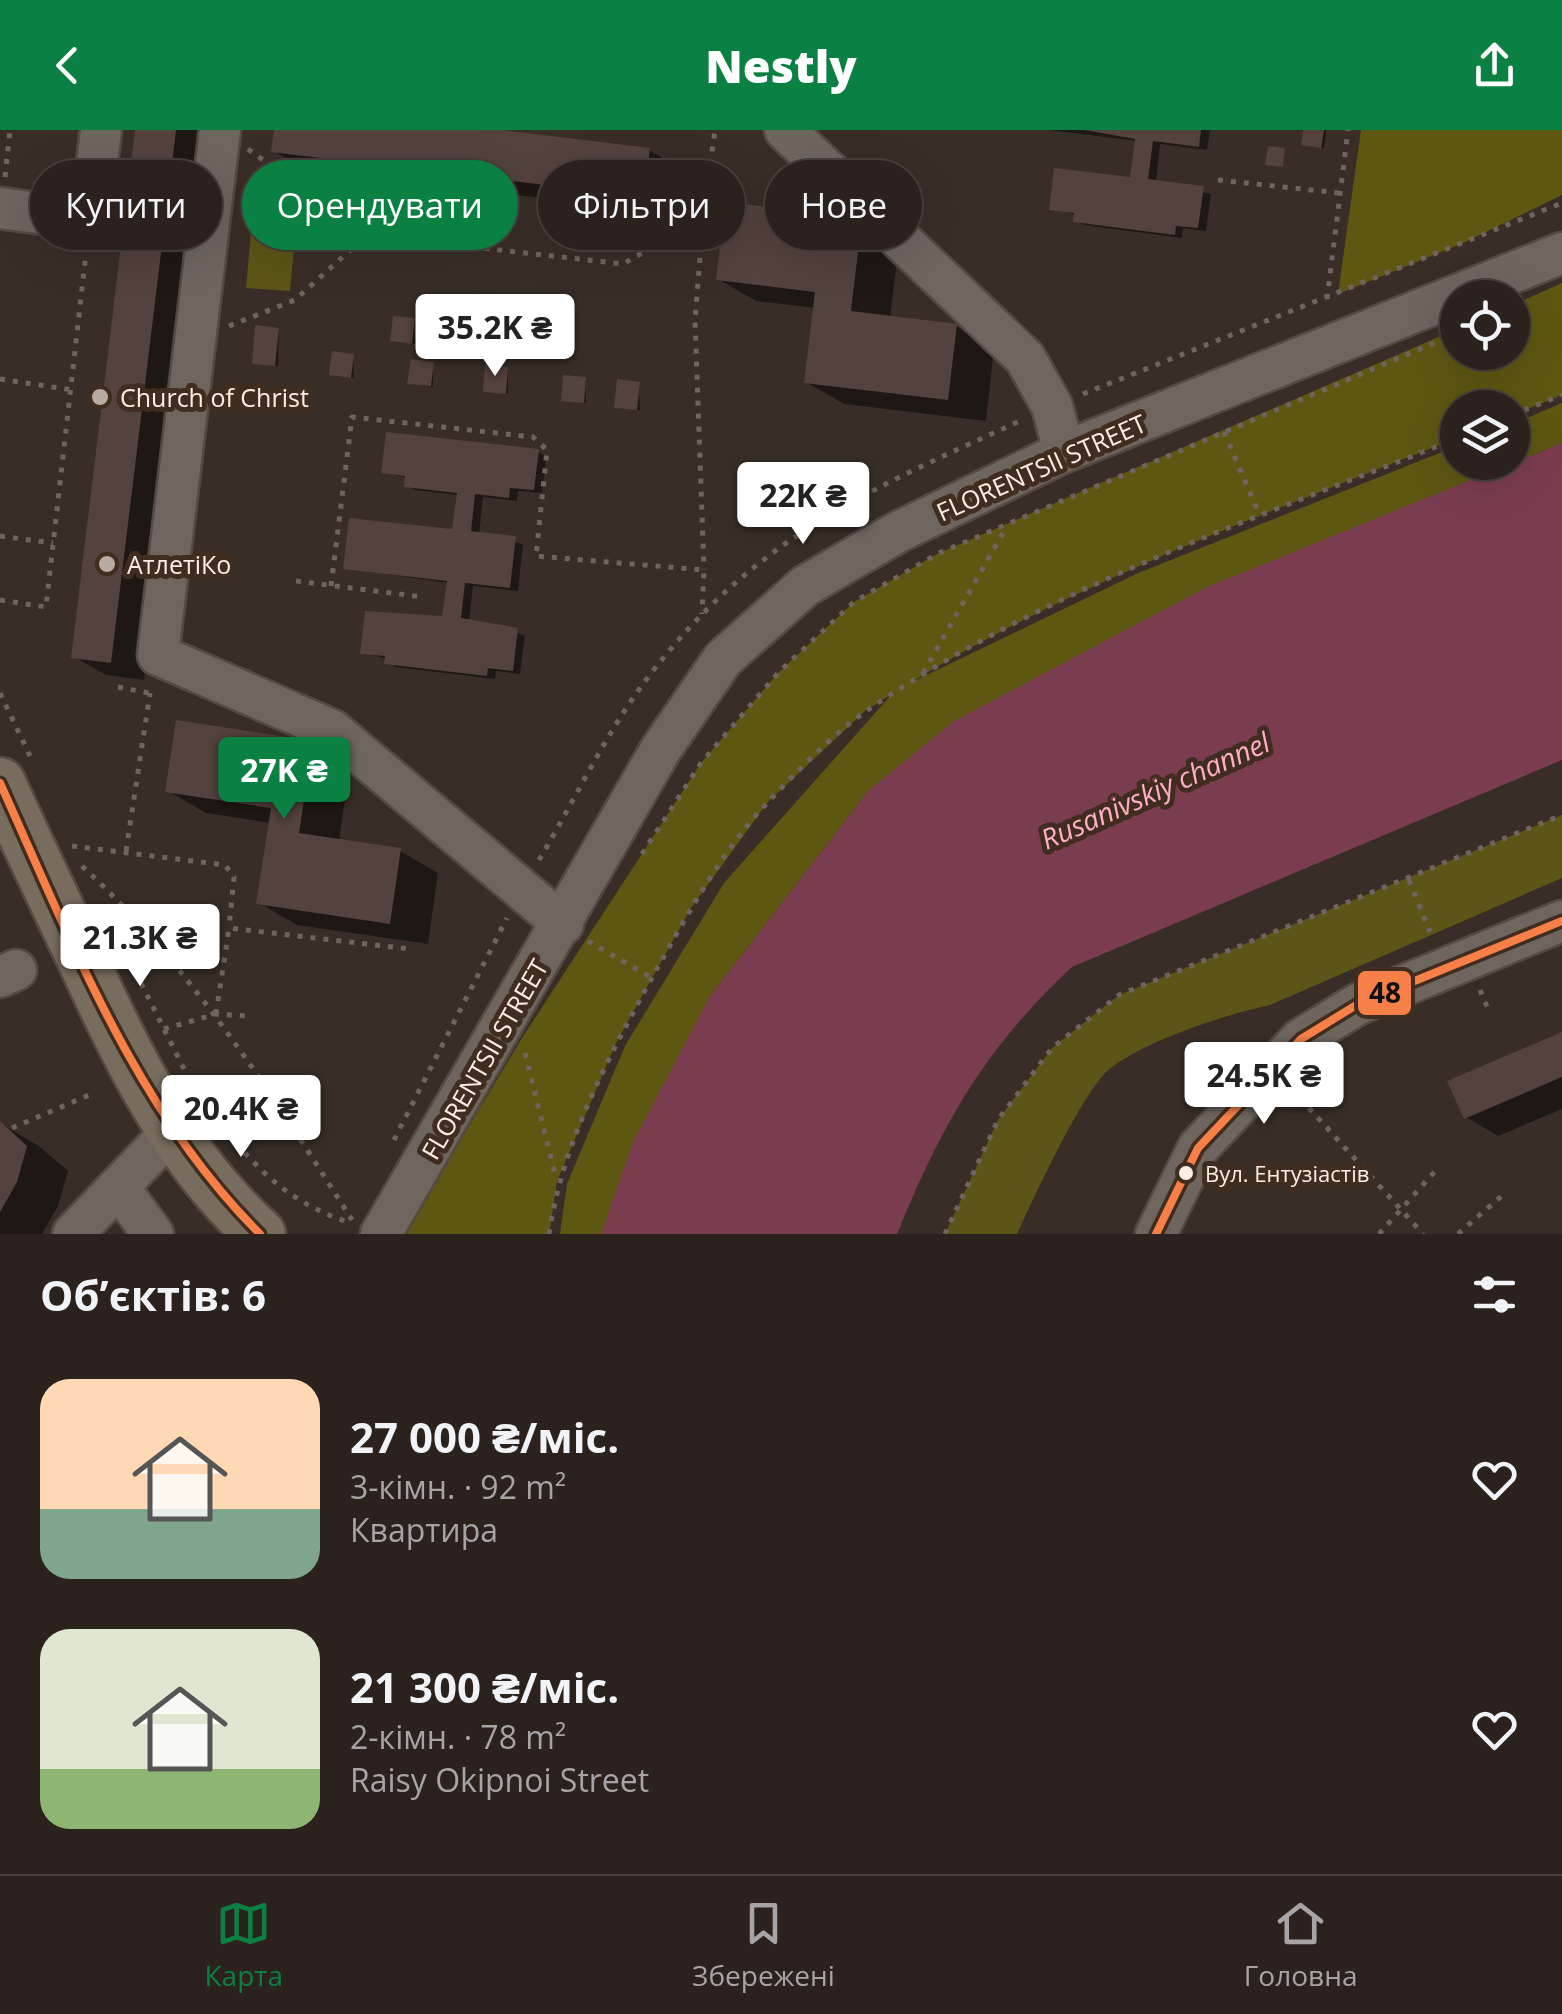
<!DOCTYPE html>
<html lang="uk">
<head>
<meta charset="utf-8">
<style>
	body { margin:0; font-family:"Open Sans",sans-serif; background:#332a26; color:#f1f3f6; height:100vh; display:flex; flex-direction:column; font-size:38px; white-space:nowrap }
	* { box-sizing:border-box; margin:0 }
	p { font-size:32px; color:#a6a4a4 }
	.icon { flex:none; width:55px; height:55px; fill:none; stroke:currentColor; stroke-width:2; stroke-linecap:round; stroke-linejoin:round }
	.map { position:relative; height:1104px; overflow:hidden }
	.sheet { display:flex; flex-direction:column; background:#2b221d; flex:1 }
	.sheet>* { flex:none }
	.guide { position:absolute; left:30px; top:30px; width:1000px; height:90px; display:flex; gap:20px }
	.tools { position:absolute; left:1440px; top:150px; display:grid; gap:20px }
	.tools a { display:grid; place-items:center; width:90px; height:90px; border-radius:50%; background:#2b221d; box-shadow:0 10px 40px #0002,0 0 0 2px #473f3b; font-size:50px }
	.price { position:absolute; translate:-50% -85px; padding:0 22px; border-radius:10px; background:#fff; color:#222; font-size:32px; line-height:65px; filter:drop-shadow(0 2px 5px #0008) }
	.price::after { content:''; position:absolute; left:50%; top:60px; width:30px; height:22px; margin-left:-15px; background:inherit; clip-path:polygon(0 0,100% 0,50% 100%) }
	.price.current { background:#0b8043; color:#fff }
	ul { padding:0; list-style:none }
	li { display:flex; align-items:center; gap:30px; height:250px; padding:0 40px }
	li span { display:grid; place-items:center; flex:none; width:280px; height:200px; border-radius:30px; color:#555 }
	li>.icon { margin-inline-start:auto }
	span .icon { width:120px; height:120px; fill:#fffc; stroke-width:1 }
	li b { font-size:42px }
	h2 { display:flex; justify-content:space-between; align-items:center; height:120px; padding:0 40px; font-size:42px }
	.pill { padding:0 35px; border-radius:45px; background:#2b221d; box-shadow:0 10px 40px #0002,0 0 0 2px #473f3b; font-size:35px; line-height:90px }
	.pill.current { background:#0b8043; color:#fff }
	header { display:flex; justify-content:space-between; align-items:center; height:130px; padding:0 40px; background:#0b8043; color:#fff; font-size:45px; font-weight:800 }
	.dock { display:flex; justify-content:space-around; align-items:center; height:140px; border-top:2px solid #473f3b; background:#2b221d; font-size:28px; color:#a6a4a4 }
	.dock a { display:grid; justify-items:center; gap:5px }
	.dock .current { color:#0b8043 }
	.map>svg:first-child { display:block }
	.green { fill:#5b5517 }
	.forest { fill:#5d5712 }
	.water { fill:#7a3d4f }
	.shadow { fill:#0007 }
	.building { fill:#53423e }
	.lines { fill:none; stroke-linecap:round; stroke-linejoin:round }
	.minor-casing { stroke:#544a43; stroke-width:45 }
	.major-casing { stroke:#544a43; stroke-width:55 }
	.path { stroke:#6e6560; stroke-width:5; stroke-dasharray:5 8; stroke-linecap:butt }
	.minor { stroke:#6e655f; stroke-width:40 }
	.major { stroke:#786c5e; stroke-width:50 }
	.bus-1-casing { stroke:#412d1f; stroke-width:15 }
	.bus-1 { stroke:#f78048; stroke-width:8 }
	.poi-dot { fill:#b8aba2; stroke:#412d1f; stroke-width:4 }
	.bus-dot { fill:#fceee5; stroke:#412d1f; stroke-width:4 }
	.labels { text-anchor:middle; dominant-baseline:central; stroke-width:10; stroke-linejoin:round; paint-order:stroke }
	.bus-label { font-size:22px; fill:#fceee5; stroke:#412d1f; text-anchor:start }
	.poi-label { font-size:25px; fill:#fceee5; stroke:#412d1f; text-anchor:start }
	.street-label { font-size:25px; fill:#fceee5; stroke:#412d1f }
	.water-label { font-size:28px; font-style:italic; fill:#feaec4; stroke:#412d1f }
	.line-badge { stroke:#412d1f; stroke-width:4 }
	.pale-badge-label { font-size:28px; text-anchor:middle; font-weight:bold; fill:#111 }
</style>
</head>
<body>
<header><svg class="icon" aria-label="back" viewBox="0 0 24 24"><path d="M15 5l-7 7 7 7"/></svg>Nestly<svg class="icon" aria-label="share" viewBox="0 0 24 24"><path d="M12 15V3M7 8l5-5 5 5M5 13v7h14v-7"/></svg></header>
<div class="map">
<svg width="1562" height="1104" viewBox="0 0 1562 1104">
	<rect width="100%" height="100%" fill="#392e27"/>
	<path class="green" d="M 251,102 L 295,106 L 290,161 L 246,158 Z
		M 1562,685 L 1562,748 L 1270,875 C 1224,885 1150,909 1112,937 C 1085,955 1033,1070 1017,1104 L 945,1104 L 998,990 L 1052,918 L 1119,865 Z"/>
	<path class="forest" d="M 1361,0 L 1562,0 L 1562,65 L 1463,113 L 1338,164 Z
		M 1562,153 L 1562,265 L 1513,285 L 1512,278 L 1458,278 L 1457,308 C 1272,382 1080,449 910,553 L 1136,444 L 1457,316 L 1458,332 L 1512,332 L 1513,294 L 1562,273 L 1562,313 L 1353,398 L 869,660 L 710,866 L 603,1104 L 560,1104 L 567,1054 L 625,916 L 724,753 L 892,564 L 865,581 L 767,673 L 691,778 L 616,913 L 557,1051 L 549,1104 L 404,1104 L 522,908 L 701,633 L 779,542 L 854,472 L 937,424 L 1457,199 L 1458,222 L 1512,222 L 1513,175 Z"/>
	<path class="water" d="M 1562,313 L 1562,630 L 1072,837 C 984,919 942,994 897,1104 L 601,1104 L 633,1012 L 710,866 L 869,660 L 954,591 L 1207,457 Z"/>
	<path class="shadow" d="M 137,0 L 210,0 L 144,550 L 106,545 L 73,526 Z
		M 276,0 L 481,0 L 649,20 L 681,39 L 676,84 L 306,40 L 274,21 Z
		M 1049,0 L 1210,0 L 1207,20 L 1160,14 L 1156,53 L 1211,64 L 1206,101 L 1183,98 L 1182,108 L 1084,95 L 1076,91 L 1076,85 L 1051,78 L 1132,50 L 1137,11 Z
		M 1306,0 L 1326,0 L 1324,18 L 1304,14 Z
		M 861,91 L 899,113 L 890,188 L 956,196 L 994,218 L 986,291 L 844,274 L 806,252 L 816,178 L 756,171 L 718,149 Z
		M 414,191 L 415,214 L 396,212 Z
		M 494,197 L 495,221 L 473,219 Z
		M 279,200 L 278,236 L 257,234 Z
		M 569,206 L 570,228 L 546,225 Z
		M 353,226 L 354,248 L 335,246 Z
		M 433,235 L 433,257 L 413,254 Z
		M 508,239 L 508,264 L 489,262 Z
		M 585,250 L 586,273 L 564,270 Z
		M 639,255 L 640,280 L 620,278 Z
		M 538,322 L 546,326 L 542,363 L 518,361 L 517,371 L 483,367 L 479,405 L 523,414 L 518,461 L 473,456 L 469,492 L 525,505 L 520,544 L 496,541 L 495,549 L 395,537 L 387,529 L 363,522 L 445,489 L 449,453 L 346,438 L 454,402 L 459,365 L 415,360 L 407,355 L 408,348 L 384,342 Z
		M 312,613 L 350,635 L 339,711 L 400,721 L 438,743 L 428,814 L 297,795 L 259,773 L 271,693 L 206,683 L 168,661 Z
		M 1562,905 L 1562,979 L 1498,1006 L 1466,987 Z
		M 0,993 L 39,1016 L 68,1041 L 58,1076 L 42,1104 L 0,1104 Z"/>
	<path class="building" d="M 135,0 L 176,0 L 111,533 L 71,528 Z
		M 274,0 L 502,0 L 650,18 L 644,67 L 271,22 Z
		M 1085,0 L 1201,0 L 1199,17 L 1153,11 L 1148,49 L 1204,56 L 1198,98 L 1176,96 L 1175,105 L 1073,92 L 1074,83 L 1049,80 L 1054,38 L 1130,47 L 1135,9 Z
		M 1303,0 L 1324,0 L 1321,18 L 1301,15 Z
		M 1268,16 L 1285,18 L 1283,37 L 1265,35 Z
		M 725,72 L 862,88 L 851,181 L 957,194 L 948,270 L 804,253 L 815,162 L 716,150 Z
		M 393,186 L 415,188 L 412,214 L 390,211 Z
		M 470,192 L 494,194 L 492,221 L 468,218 Z
		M 255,195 L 279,198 L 275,236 L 252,234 Z
		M 546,201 L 570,204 L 567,228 L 544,226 Z
		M 332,221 L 354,224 L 351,248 L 329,245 Z
		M 411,229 L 434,232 L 431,256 L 407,254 Z
		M 485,234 L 508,237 L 506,264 L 483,262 Z
		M 563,245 L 586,247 L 584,273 L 561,271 Z
		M 617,249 L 640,252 L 637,280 L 614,278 Z
		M 386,302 L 539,319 L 534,360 L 510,358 L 509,368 L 475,364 L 471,401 L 516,406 L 510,458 L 465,453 L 461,488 L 518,498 L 513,541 L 488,538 L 487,546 L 384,534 L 385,526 L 360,524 L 365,481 L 442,486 L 447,451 L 343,439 L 349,388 L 452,399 L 457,363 L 404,357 L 405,346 L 381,343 Z
		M 176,590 L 313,611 L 299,703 L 401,718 L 390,794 L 256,774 L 271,678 L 165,662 Z
		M 1562,902 L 1562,947 L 1464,989 L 1447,951 Z
		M 0,991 L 27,1016 L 17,1052 L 0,1082 Z"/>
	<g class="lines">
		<g class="minor-casing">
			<path id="minor" d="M 220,0 L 158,525 L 332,600 L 563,794
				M 785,0 L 1025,228 L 1052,276 L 1064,322
				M 0,78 L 90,90 L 101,0
				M 0,847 L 16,840
				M 119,1058 L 153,1104
				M 73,1104 L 170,1003
				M 381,1104 L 661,619 L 723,529 L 805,456 L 898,402 L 1064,322 L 1562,123
				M 1156,1104 L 1198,1018 L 1301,909 L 1358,874 L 1562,791"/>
		</g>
		<g class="major-casing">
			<path id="major" d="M 0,653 C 26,711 54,769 82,828 C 129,930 175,1027 260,1104"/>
		</g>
		<path class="path" d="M 248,19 L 367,105
			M 5,47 L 10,0
			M 1218,50 L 1340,63
			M 703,89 L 695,190 L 704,440
			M 1327,169 L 1348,0
			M 229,196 L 295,170 L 367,105 L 623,134 L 703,88 L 715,0
			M 0,249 L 72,260
			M 1083,264 L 1562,73
			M 1512,285 L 1562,265
			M 1224,302 L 1260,386
			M 0,406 L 53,413
			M 296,451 L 423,467
			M 331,456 L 352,287 L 533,307 L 547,320 L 536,426 L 704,440 L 702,484
			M 0,470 L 46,477 L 86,123
			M 923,543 L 1007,396
			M 118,557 L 149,563
			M 0,563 L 31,628
			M 72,716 L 225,735 L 234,747 L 229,798
			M 126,721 L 150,563
			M 642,724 L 701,633 L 779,542 L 854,472 L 937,424 L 1446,208
			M 539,730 C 575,670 606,602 649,546 C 755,407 869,360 1022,290
			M 82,736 C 192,838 272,964 352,1090
			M 1409,750 L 1430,802
			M 112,795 L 192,955
			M 588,811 L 652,848
			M 1480,860 L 1488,879
			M 216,884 L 229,798 L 410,819
			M 164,899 L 216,884 L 247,886
			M 525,923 L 556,1048
			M 203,973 C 251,1031 277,1068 350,1093
			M 1309,978 L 1423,1104
			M 12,998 L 94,963
			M 394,1010 L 507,788
			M 549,1104 C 562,1015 606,932 649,853 C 684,791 720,722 769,671 C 798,640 834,603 869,579 C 1047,457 1259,388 1458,308
			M 945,1104 L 998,990 L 1052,918 L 1119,865 L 1562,685
			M 1379,1104 L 1437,1039
			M 1458,1104 L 1505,1063"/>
		<use href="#minor" class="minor"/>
		<use href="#major" class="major"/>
		<g class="bus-1-casing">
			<path id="bus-1" d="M 0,653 C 71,810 136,981 260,1104
				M 1156,1104 L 1198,1018 L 1301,909 L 1358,874 L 1562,791"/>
		</g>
		<use href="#bus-1" class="bus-1"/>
	</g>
	<g class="poi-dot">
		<circle cx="100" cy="267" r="10"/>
		<circle cx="107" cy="434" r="10"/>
	</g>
	<circle class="bus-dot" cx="1186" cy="1043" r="9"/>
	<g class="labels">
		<g class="bus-label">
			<text x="1205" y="1043">Вул. Ентузіастів</text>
		</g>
		<g class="poi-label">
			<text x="120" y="267">Church of Christ</text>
			<text x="127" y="434">АтлетіКо</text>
		</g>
		<g class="street-label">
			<text transform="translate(1041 337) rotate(-24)">FLORENTSII STREET</text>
			<text transform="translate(484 929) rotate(-60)">FLORENTSII STREET</text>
		</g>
		<g class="water-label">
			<text transform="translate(1155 660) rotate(-24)">Rusanivskiy channel</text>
		</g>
	</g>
	<rect class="line-badge" x="1356" y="839" width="57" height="48" rx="10" fill="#f78048"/>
	<g class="pale-badge-label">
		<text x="1385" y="873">48</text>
	</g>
</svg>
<div class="tools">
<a><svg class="icon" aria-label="locate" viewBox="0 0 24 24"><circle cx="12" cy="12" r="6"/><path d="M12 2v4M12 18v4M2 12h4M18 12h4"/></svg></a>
<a><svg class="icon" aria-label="layers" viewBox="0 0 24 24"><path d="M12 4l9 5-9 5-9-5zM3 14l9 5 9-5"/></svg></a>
</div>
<b class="price" style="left:495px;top:249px">35.2K ₴</b>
<b class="price" style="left:803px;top:417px">22K ₴</b>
<b class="price current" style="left:284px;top:692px">27K ₴</b>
<b class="price" style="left:140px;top:859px">21.3K ₴</b>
<b class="price" style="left:1264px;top:997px">24.5K ₴</b>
<b class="price" style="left:241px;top:1030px">20.4K ₴</b>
<div class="guide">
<a class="pill">Купити</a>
<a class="pill current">Орендувати</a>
<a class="pill">Фільтри</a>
<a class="pill">Нове</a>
</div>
</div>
<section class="sheet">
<h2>Об’єктів: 6<svg class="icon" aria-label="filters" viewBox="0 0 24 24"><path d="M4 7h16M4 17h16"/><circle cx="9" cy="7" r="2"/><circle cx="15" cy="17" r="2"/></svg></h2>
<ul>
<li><span style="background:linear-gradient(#ffd9b3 65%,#7fa58c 0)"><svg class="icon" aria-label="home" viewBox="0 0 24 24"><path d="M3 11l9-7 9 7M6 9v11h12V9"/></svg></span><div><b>27 000 ₴/міс.</b><p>3-кімн. · 92 m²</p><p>Квартира</p></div><svg class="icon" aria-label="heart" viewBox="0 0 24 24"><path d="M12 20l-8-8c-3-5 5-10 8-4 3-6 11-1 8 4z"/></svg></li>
<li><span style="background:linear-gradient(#dfe7d0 70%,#8fb573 0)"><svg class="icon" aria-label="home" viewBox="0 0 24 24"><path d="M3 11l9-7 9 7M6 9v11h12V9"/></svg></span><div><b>21 300 ₴/міс.</b><p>2-кімн. · 78 m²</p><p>Raisy Okipnoi Street</p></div><svg class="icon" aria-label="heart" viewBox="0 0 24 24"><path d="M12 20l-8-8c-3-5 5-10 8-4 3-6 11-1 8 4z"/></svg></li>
</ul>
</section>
<nav class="dock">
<a class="current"><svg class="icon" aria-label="map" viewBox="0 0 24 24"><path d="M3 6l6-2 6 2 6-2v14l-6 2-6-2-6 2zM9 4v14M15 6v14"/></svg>Карта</a>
<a><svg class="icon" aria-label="saved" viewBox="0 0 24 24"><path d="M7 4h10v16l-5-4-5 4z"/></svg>Збережені</a>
<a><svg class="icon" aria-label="home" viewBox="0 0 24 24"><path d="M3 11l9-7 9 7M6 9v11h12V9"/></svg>Головна</a>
</nav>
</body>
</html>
